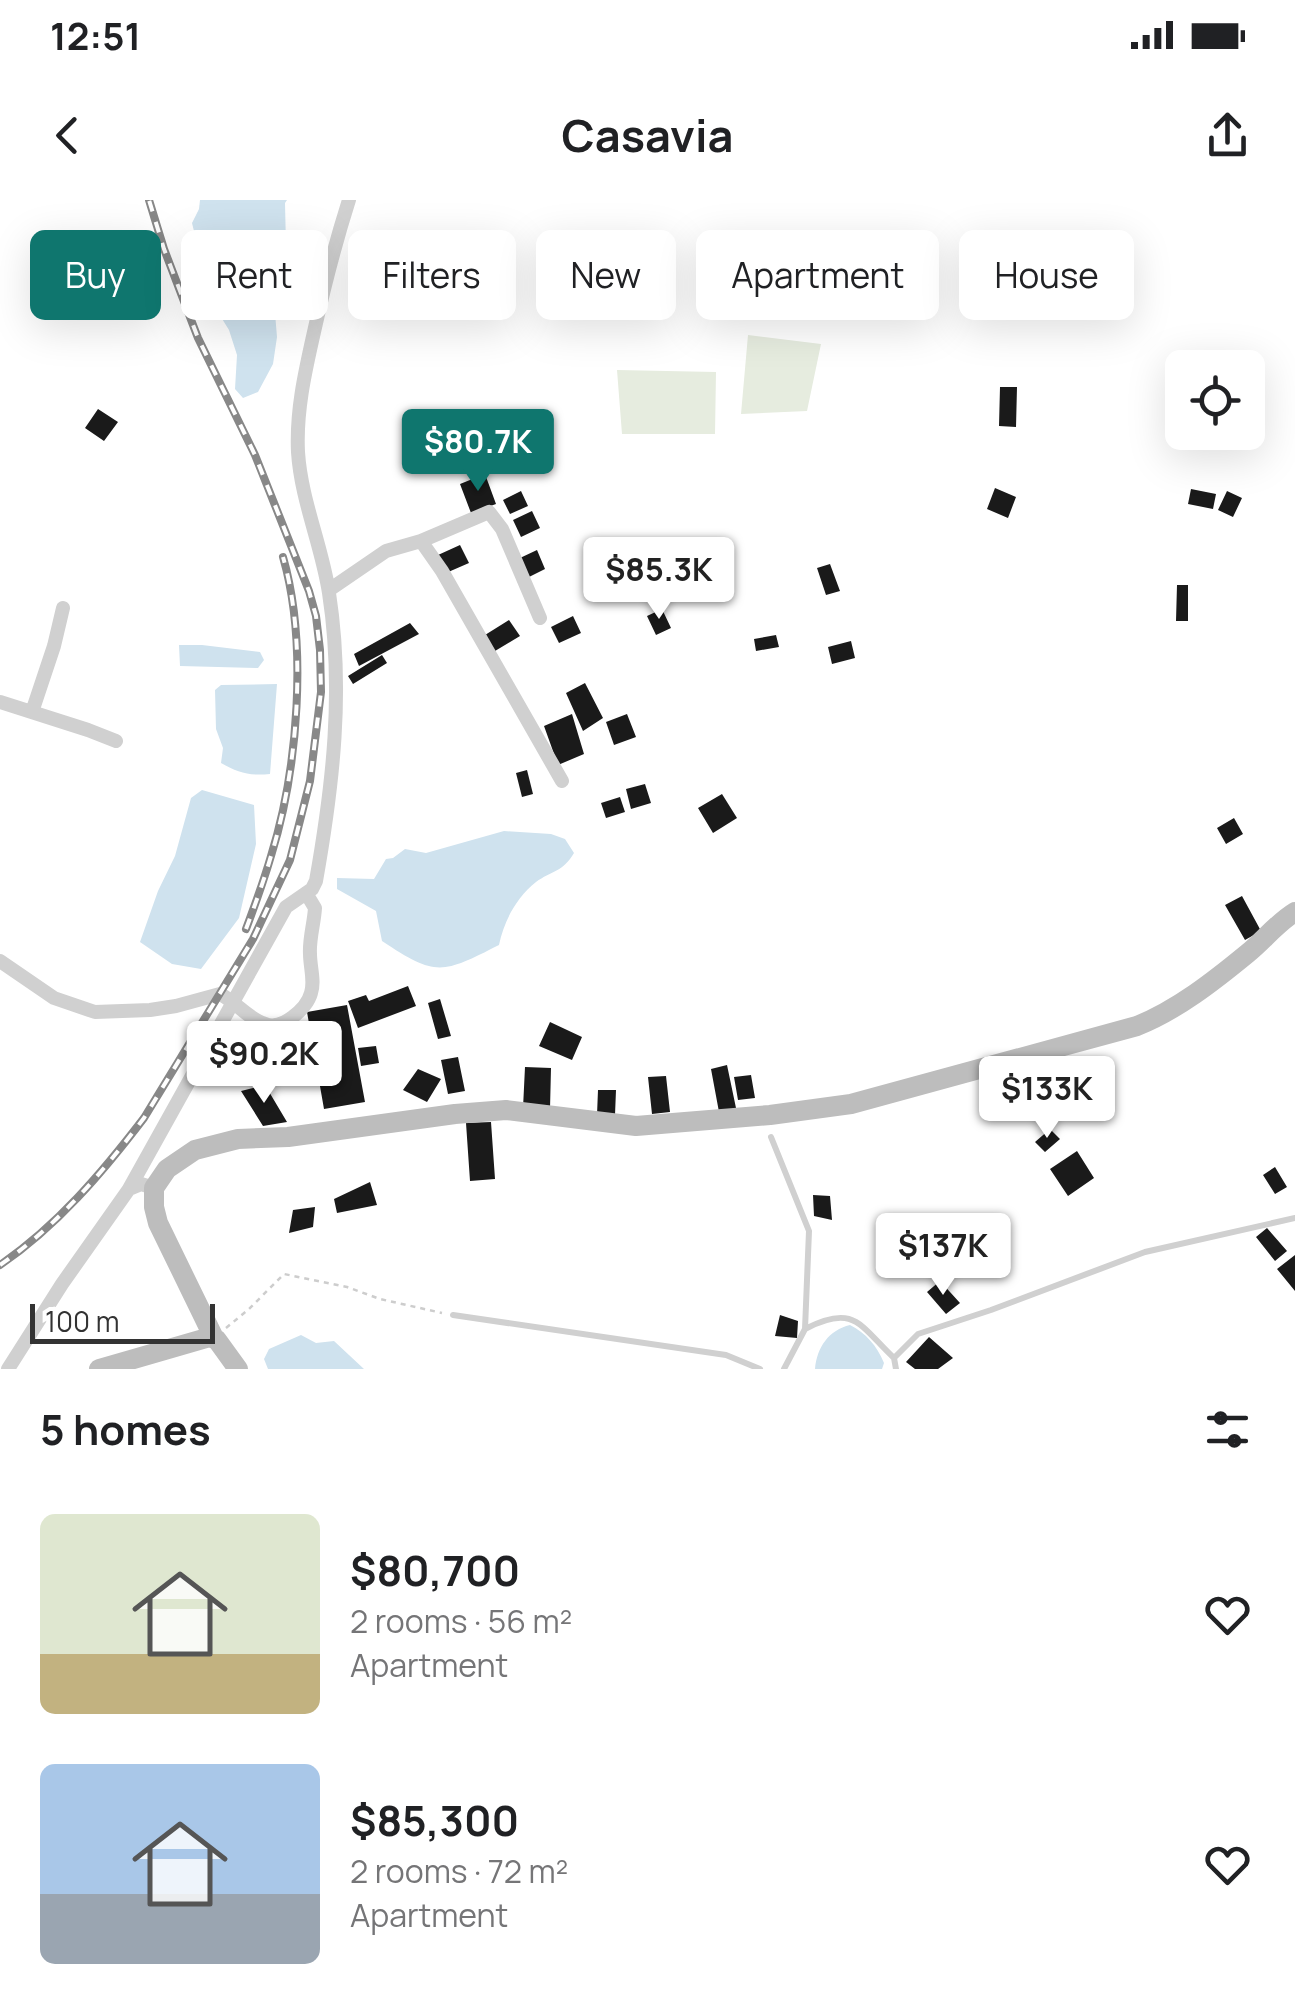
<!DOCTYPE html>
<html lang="en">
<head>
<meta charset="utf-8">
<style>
	body { margin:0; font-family:Manrope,sans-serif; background:#f2f2f2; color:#202124; height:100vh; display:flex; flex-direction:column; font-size:38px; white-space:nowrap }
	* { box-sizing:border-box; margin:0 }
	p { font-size:32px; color:#757577 }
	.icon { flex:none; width:55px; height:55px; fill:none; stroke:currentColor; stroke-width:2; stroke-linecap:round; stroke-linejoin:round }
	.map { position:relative; height:1169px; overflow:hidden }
	.sheet { display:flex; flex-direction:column; background:#fff; flex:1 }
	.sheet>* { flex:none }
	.guide { position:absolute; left:30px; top:30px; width:1235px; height:90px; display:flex; gap:20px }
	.buttons { position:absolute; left:1165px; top:150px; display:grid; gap:20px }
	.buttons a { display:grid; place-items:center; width:100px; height:100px; border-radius:15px; background:#fff; box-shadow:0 10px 40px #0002; font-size:50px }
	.scale { position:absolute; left:30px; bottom:25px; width:185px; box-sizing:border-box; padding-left:10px; border:5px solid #333; border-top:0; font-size:28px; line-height:35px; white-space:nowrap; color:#333; -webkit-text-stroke:8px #fff; paint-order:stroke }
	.price { position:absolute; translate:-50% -85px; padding:0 22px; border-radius:10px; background:#fff; color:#222; font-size:32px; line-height:65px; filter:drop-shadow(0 2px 5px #0008) }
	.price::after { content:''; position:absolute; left:50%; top:60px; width:30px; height:22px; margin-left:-15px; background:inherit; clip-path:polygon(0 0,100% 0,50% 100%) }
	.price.on { background:#0f766e; color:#fff }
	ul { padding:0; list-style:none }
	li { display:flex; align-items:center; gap:30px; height:250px; padding:0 40px }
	li span { display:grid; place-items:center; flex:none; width:280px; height:200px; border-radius:15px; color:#555 }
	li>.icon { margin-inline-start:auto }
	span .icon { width:120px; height:120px; fill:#fffc; stroke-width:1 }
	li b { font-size:42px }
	h2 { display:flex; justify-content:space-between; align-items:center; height:120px; padding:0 40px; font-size:42px }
	.tag { padding:0 35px; border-radius:15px; background:#fff; box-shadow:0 10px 40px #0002; font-size:35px; line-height:90px }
	.tag.on { background:#0f766e; color:#fff }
	.status { display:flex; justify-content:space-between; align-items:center; height:70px; padding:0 50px; background:#fff; direction:ltr }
	.status svg { height:28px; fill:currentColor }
	header { display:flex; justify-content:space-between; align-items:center; height:130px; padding:0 40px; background:#fff; font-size:45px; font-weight:700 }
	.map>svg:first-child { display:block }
	.green { fill:#e6ecdf }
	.water { fill:#cfe2ee }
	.building { fill:#1a1a1a }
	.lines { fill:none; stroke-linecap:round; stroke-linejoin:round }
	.path { stroke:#cdcdcd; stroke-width:2.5; stroke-dasharray:5 5; stroke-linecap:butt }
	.lane { stroke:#d0d0d0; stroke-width:6 }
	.street { stroke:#d0d0d0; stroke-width:14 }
	.secondary { stroke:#bdbdbd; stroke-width:20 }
	.rail-casing { stroke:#888; stroke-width:8 }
	.rail { stroke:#fff; stroke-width:4; stroke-dasharray:11; stroke-linecap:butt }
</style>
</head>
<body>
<div class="status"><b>12:51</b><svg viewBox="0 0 49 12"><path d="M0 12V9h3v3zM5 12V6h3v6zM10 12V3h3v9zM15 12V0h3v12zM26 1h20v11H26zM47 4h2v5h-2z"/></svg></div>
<header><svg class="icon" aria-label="back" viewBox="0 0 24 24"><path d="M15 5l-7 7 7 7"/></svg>Casavia<svg class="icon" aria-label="share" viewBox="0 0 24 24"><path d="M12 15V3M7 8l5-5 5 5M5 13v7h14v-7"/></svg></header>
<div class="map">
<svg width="1295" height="1169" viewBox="0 0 1295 1169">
	<rect width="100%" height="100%" fill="#fff"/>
	<path class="green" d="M 748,135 L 821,144 L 807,211 L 741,214 Z
		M 617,170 L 716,172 L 715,234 L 622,234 Z"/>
	<path class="water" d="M 200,0 L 287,0 L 285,3 L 286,46 L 283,75 L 275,113 L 277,137 L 273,164 L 258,192 L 243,198 L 235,189 L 237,155 L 229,130 L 211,101 L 192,23 L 199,9 Z
		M 179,445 L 202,445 L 260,452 L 264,460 L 258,468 L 180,466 Z
		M 277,484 L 270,574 C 250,576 238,573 221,563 L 223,548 L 216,529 L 215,490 L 221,485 Z
		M 202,590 L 254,605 L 256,644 L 239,718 L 201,769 L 172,764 L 140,742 L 158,691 L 175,656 L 191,598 Z
		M 504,631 L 551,634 L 565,639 L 574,653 C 563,672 551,671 536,682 C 516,698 504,721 499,745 C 442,774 436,777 382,741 L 376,711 L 337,689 L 337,678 L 374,679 L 386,659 L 393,658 L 405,649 L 426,653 Z
		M 850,1125 C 866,1133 877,1146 884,1163 L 882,1169 L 815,1169 C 817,1147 829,1130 850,1125 Z
		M 301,1135 L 316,1143 L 334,1141 L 364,1169 L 268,1169 L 264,1159 L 269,1149 Z"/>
	<path class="building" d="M 475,47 L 476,60 L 450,63 L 448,50 Z
		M 376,69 L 390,96 L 378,101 L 365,74 Z
		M 1000,187 L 1017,187 L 1016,227 L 999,226 Z
		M 98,209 L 118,222 L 104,241 L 85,228 Z
		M 485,274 L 496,304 L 471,313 L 460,284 Z
		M 995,288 L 1016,297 L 1008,318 L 987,309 Z
		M 1191,289 L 1216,294 L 1213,309 L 1188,304 Z
		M 521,291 L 528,306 L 510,314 L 503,300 Z
		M 1227,291 L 1242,298 L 1233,317 L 1218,310 Z
		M 532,311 L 540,328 L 521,337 L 513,320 Z
		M 460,345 L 469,363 L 446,373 L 438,355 Z
		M 537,350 L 545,369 L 529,377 L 520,358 Z
		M 830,364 L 840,391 L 826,395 L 817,368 Z
		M 1177,385 L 1188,385 L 1188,421 L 1176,421 Z
		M 662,409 L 671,428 L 656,435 L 647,416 Z
		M 573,416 L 581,433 L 559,443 L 551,427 Z
		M 509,420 L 520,436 L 495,451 L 485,435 Z
		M 410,423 L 419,434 L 359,466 L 354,454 Z
		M 776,435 L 779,447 L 756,451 L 754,439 Z
		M 851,441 L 855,458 L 832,464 L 828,447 Z
		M 382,455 L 387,463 L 353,484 L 348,476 Z
		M 585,483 L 603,518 L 583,531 L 566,493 Z
		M 572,514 L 584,554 L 558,565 L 544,526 Z
		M 627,514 L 636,537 L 614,545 L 606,522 Z
		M 527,570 L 533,594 L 522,597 L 516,573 Z
		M 645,584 L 651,603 L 631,609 L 626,589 Z
		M 722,594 L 737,618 L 713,633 L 698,608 Z
		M 620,597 L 625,612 L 606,618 L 601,603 Z
		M 1234,618 L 1243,634 L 1226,644 L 1217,628 Z
		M 1242,696 L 1261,731 L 1245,740 L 1225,705 Z
		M 408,786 L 416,806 L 358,828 L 348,801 L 366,795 L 369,801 Z
		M 440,799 L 451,836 L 438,839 L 428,803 Z
		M 347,805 L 365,902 L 324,909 L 307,812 Z
		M 550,822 L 582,837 L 572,860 L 539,846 Z
		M 376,846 L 379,863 L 361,866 L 358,848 Z
		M 458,857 L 465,891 L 448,894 L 441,860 Z
		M 727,865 L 736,908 L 719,912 L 711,869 Z
		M 525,867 L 551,868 L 550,909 L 523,908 Z
		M 418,869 L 441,879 L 427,902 L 403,890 Z
		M 751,875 L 755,898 L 738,900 L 734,877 Z
		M 666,876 L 670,912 L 652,914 L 648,877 Z
		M 265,885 L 287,922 L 263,926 L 241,891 Z
		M 598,890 L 616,890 L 615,915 L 597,915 Z
		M 491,922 L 495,979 L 470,981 L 466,923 Z
		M 1050,929 L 1060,939 L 1045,952 L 1035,942 Z
		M 1077,951 L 1094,978 L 1068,996 L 1050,969 Z
		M 1275,967 L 1287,987 L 1275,994 L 1263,975 Z
		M 370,982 L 377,1005 L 337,1013 L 334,999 Z
		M 813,995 L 830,996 L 832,1020 L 814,1016 Z
		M 315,1007 L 313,1027 L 289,1033 L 293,1010 Z
		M 1267,1028 L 1287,1051 L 1275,1061 L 1256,1037 Z
		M 1295,1055 L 1295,1091 L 1277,1069 Z
		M 940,1081 L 960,1103 L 946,1114 L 927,1092 Z
		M 780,1115 L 798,1121 L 797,1138 L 775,1136 Z
		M 929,1137 L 953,1158 L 938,1169 L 915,1169 L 906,1162 Z"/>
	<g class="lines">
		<path class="path" d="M 226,1128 L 249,1109 L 284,1074 L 347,1087 L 380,1099 L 442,1113"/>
		<path class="lane" d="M 771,937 L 809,1031 L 805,1129 L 784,1169
			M 453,1115 L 726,1155 L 760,1169
			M 805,1129 C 855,1103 860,1126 894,1158 L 918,1134 L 991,1110 L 1145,1052 L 1295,1018
			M 894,1158 L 896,1169"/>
		<path class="street" d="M 421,341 L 489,312 L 502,329 L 540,418
			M 329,390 L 386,351 L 421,341 L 442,371 L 562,581
			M 0,502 L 88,530 L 116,541
			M 32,512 L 54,446 L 63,408
			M 0,761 L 54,798 L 95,812 L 150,810 L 176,806 L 220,794 C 236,802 247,818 265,824 C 281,831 307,809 311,793 C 315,781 310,767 310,754 C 309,739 314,724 315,708 L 306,693
			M 129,989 L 286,707 L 312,689 L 316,681 C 333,585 344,490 329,393 C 322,346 301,300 298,252 C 296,211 305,172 314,132 C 324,87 335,44 349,0
			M 8,1169 L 62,1084 L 129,989 L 141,984 L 154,988"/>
		<path class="secondary" d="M 214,1138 L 158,1023 L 154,1007 L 154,988 L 167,969 L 195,950 L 238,939 L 288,937 L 455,914 L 506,910 L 636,926 L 770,915 L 851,904 L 1137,826 C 1177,810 1214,781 1248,753 C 1264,740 1277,723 1295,712
			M 99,1169 L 210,1137 L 217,1140 L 238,1169"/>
		<g class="rail-casing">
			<path id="rail" d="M 246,729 C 255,705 264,680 271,656 C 298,569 308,444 283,357
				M 0,1065 C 57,1026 102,973 144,918 L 253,739 L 290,660 L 310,581 L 321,492 L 320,450 L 316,416 L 309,391 L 255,255 L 198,138 L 164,49 L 149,0"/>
		</g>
		<use href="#rail" class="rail"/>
	</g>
</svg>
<div class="buttons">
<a><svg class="icon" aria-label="locate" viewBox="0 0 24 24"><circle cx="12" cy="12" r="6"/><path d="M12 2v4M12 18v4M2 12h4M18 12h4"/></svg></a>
</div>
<div class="scale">100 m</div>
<b class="price on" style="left:478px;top:294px">$80.7K</b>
<b class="price" style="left:659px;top:422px">$85.3K</b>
<b class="price" style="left:264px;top:906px">$90.2K</b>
<b class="price" style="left:1047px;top:941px">$133K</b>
<b class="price" style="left:943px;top:1098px">$137K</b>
<div class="guide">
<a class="tag on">Buy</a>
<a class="tag">Rent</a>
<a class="tag">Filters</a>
<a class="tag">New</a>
<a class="tag">Apartment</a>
<a class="tag">House</a>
</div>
</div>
<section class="sheet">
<h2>5 homes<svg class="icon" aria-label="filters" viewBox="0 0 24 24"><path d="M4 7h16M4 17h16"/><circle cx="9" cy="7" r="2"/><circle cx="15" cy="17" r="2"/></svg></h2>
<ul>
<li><span style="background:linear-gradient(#dfe7d0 70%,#c2b280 0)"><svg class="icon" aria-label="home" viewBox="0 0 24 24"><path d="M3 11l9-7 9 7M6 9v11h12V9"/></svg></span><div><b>$80,700</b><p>2 rooms · 56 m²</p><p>Apartment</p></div><svg class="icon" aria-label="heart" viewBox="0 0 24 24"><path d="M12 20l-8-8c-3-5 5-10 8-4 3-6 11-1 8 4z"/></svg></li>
<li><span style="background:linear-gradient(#a9c7e8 65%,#9aa5b1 0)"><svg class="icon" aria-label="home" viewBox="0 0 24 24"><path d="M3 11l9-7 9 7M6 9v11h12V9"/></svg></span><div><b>$85,300</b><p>2 rooms · 72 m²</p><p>Apartment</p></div><svg class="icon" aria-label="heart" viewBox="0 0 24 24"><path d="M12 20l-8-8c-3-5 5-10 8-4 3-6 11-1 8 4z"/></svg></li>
</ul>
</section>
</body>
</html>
